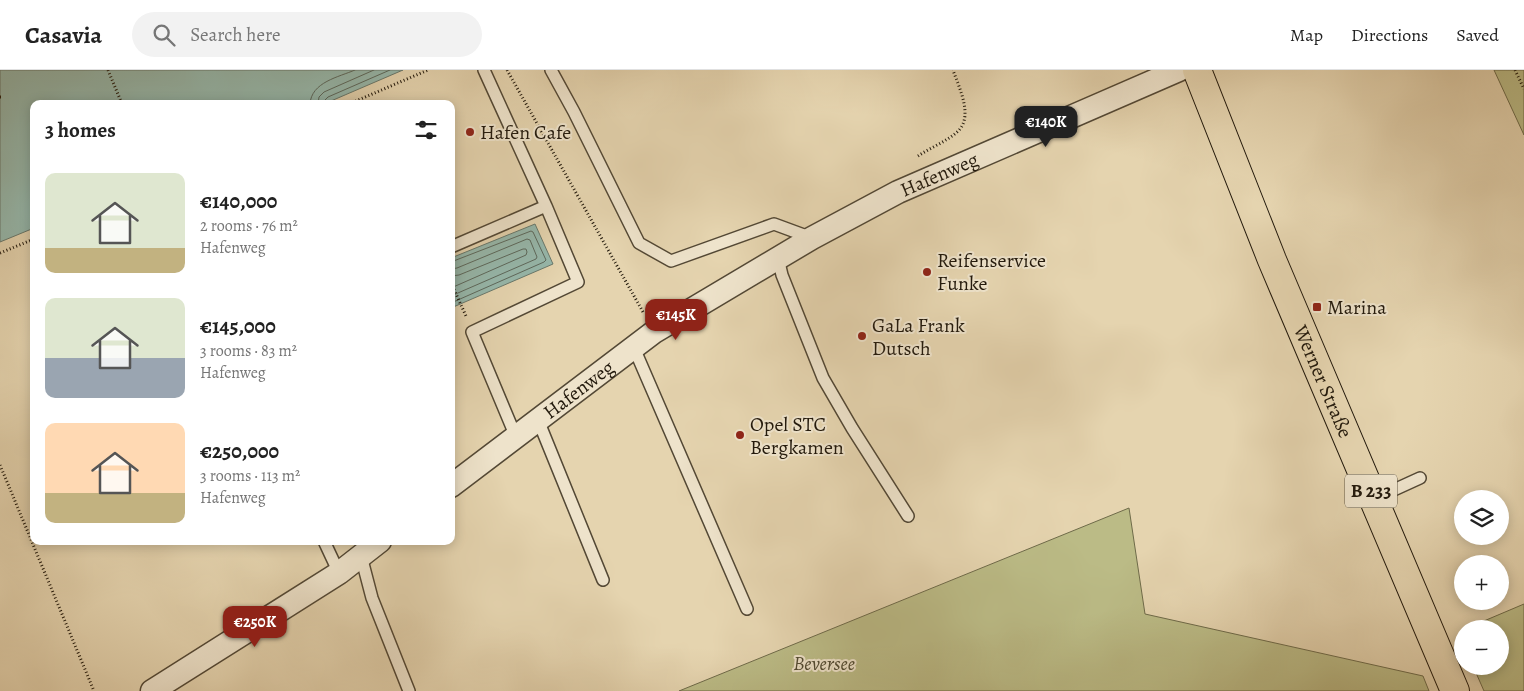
<!DOCTYPE html>
<html lang="en">
<head>
<meta charset="utf-8">
<style>
	body { margin:0; font-family:Alegreya,serif; background:#f2f2f2; color:#222; height:100vh; display:flex; flex-direction:column; font-size:19px; white-space:nowrap }
	* { box-sizing:border-box; margin:0 }
	p { font-size:16px; color:#767676 }
	.icon { flex:none; width:28px; height:28px; fill:none; stroke:currentColor; stroke-width:2; stroke-linecap:round; stroke-linejoin:round }
	.map { position:relative; flex:1; overflow:hidden }
	.details { position:absolute; left:30px; top:30px; width:425px; height:445px; display:flex; flex-direction:column; background:#fff; border-radius:10px; box-shadow:0 2px 12px #0003 }
	.details>* { flex:none }
	.tools { position:absolute; left:1454px; top:420px; display:grid; gap:10px }
	.tools a { display:grid; place-items:center; width:55px; height:55px; border-radius:50%; background:#fff; box-shadow:0 2px 12px #0003; font-size:25px }
	.price { position:absolute; translate:-50% -42px; padding:0 11px; border-radius:10px; background:#8f2418; color:#fff; font-size:16px; line-height:32px; filter:drop-shadow(0 1px 2px #0008) }
	.price::after { content:''; position:absolute; left:50%; top:30px; width:15px; height:11px; margin-left:-8px; background:inherit; clip-path:polygon(0 0,100% 0,50% 100%) }
	.price.current { background:#222; color:#fff }
	ul { padding:0; list-style:none }
	li { display:flex; align-items:center; gap:15px; height:125px; padding:0 15px }
	li span { display:grid; place-items:center; flex:none; width:140px; height:100px; border-radius:10px; color:#555 }
	li>.icon { margin-inline-start:auto }
	span .icon { width:60px; height:60px; fill:#fffc; stroke-width:1 }
	li b { font-size:21px }
	h2 { display:flex; justify-content:space-between; align-items:center; height:60px; padding:0 15px; font-size:21px }
	header { display:flex; align-items:center; gap:30px; box-sizing:border-box; height:70px; padding:0 25px; background:#fff; border-bottom:1px solid #e0e0e0 }
	header strong { font-size:24px }
	nav { display:flex; gap:28px; margin-inline-start:auto; font-size:18px }
	.search { width:350px; height:45px; background:#f2f2f2; display:flex; align-items:center; gap:12px; box-sizing:border-box; padding:0 18px; border-radius:28px; color:#767676; font-size:19px }
	.map>svg:first-child { display:block }
	.green { fill:#bbbb86; stroke:#6e6a49 }
	.water { fill:#96b8ac; stroke:#68786c }
	.lines { fill:none; stroke-linecap:round; stroke-linejoin:round }
	.shore { stroke:#5c685c; stroke-width:1 }
	.lane-casing { stroke:#534835; stroke-width:14 }
	.street-casing { stroke:#534835; stroke-width:25 }
	.primary-casing { stroke:#22190c; stroke-width:30 }
	.path { stroke:#22190c; stroke-width:3; stroke-dasharray:1 2.5; stroke-linecap:butt }
	.lane { stroke:#eee3cb; stroke-width:11 }
	.street { stroke:#eee3cb; stroke-width:22 }
	.primary { stroke:#e5d4af; stroke-width:28 }
	.poi-dot { fill:#8f2418; stroke:#eee3cb; stroke-width:2 }
	.labels { text-anchor:middle; dominant-baseline:central; stroke-width:4; stroke-linejoin:round; paint-order:stroke }
	.shield { fill:#eee3cb; stroke:#5f5645; stroke-width:1 }
	.shield-label { font-size:19px; font-weight:bold; fill:#22190c }
	.poi-label { font-size:20px; fill:#22190c; stroke:#eee3cb; text-anchor:start }
	.street-label { font-size:20px; fill:#22190c; stroke:#eee3cb }
	.park-label { font-size:20px; font-style:italic; fill:#504a31; stroke:#eee3cb }
</style>
</head>
<body>
<header>
<strong>Casavia</strong>
<div class="search"><svg class="icon" aria-label="search" viewBox="0 0 24 24"><circle cx="10" cy="10" r="6"/><path d="M15 15l6 6"/></svg>Search here</div>
<nav><a>Map</a><a>Directions</a><a>Saved</a></nav>
</header>
<div class="map">
<svg width="1524" height="621" viewBox="0 0 1524 621">
	<rect width="100%" height="100%" fill="#e5d4af"/>
	<filter id="stains"><feTurbulence type="fractalNoise" baseFrequency=".004" numOctaves="4"/><feColorMatrix values="0 0 0 0 .2 0 0 0 0 .09 0 0 0 0 .02 0 0 0 .5 -.17"/></filter>
	<radialGradient id="worn" r=".72"><stop offset=".6" stop-color="#630" stop-opacity="0"/><stop offset="1" stop-color="#630" stop-opacity=".3"/></radialGradient>
	<path class="green" d="M 1494,0 L 1524,0 L 1524,65 Z
		M 1129,438 L 1145,544 L 1423,606 L 1429,621 L 679,621 Z
		M 1524,534 L 1524,621 L 1484,621 L 1473,596 L 1500,596 L 1500,559 L 1465,559 Z"/>
	<path class="water" d="M 0,0 L 403,0 L 324,34 L 34,34 L 34,158 L 0,172 Z
		M 535,154 L 553,194 L 451,238 L 451,188 Z"/>
	<g class="lines">
		<path class="shore" d="M 310,34 C 311,12 339,7 355,0
			M 318,34 L 319,27 L 324,22 L 374,0
			M 324,34 L 325,30 L 328,27 L 390,0
			M 451,192 L 531,161 L 533,162 L 546,190 L 544,192 L 451,233
			M 451,199 L 457,198 L 527,169 L 530,170 L 537,187 L 536,189 L 451,226
			M 451,206 L 459,205 L 523,179 L 526,179 L 527,182 L 526,185 L 451,218"/>
		<g class="lane-casing">
			<path id="lane" d="M 484,0 L 546,136 L 578,212 L 472,262 L 516,367
				M 551,0 L 574,42 L 639,173 L 671,191 L 774,154 L 812,168
				M 451,177 L 546,136
				M 778,188 L 782,205 L 823,308 L 852,358 L 908,446
				M 634,278 L 747,539
				M 538,350 L 603,510
				M 1374,429 L 1420,408
				M 324,471 L 339,503
				M 361,486 L 372,528 L 409,621"/>
		</g>
		<g class="street-casing">
			<g id="street">
				<path id="s1" d="M 451,416 L 654,262 L 812,168 L 898,122 L 1179,0"/>
				<path d="M 152,621 L 339,503 L 380,471"/>
			</g>
		</g>
		<g class="primary-casing">
			<g id="primary">
				<path id="s2" d="M 1197,0 L 1272,190 L 1455,621"/>
			</g>
		</g>
		<path class="path" d="M 108,0 L 122,34
			M 507,0 L 643,242
			M 1515,0 L 1524,19
			M 0,27 L 2,27
			M 349,34 L 428,0
			M 918,86 C 930,78 945,72 956,63 C 975,48 959,18 953,0
			M 0,183 L 34,169
			M 451,213 L 466,246
			M 0,395 L 94,621"/>
		<use href="#lane" class="lane"/>
		<use href="#street" class="street"/>
		<use href="#primary" class="primary"/>
	</g>
	<g class="poi-dot">
		<circle cx="470" cy="62" r="5"/>
		<circle cx="927" cy="202" r="5"/>
		<rect x="1312" y="232" width="10" height="10" rx="2.5"/>
		<circle cx="862" cy="266" r="5"/>
		<circle cx="740" cy="365" r="5"/>
	</g>
	<g class="labels">
		<rect class="shield" x="1345" y="404.5" width="52" height="33" rx="4"/>
		<g class="shield-label">
			<text x="1371" y="421">B 233</text>
		</g>
		<g class="poi-label">
			<text x="480" y="62">Hafen Cafe</text>
			<text x="937" y="190">Reifenservice<tspan x="937" dy="23">Funke</tspan></text>
			<text x="1327" y="237">Marina</text>
			<text x="872" y="255">GaLa Frank<tspan x="872" dy="23">Dutsch</tspan></text>
			<text x="750" y="354">Opel STC<tspan x="750" dy="23">Bergkamen</tspan></text>
		</g>
		<g class="street-label">
			<text stroke="none"><textPath href="#s1" startOffset="581">Hafenweg</textPath></text>
			<text stroke="none"><textPath href="#s2" startOffset="336">Werner Straße</textPath></text>
			<text stroke="none"><textPath href="#s1" startOffset="160">Hafenweg</textPath></text>
		</g>
		<g class="park-label">
			<text x="824" y="593">Beversee</text>
		</g>
	</g>
	<rect width="100%" height="100%" filter="url(#stains)"/>
	<rect width="100%" height="100%" fill="url(#worn)"/>
</svg>
<div class="tools">
<a><svg class="icon" aria-label="layers" viewBox="0 0 24 24"><path d="M12 4l9 5-9 5-9-5zM3 14l9 5 9-5"/></svg></a>
<a>+</a>
<a>−</a>
</div>
<b class="price current" style="left:1046px;top:78px">€140K</b>
<b class="price" style="left:676px;top:271px">€145K</b>
<b class="price" style="left:255px;top:578px">€250K</b>
<section class="details">
<h2>3 homes<svg class="icon" aria-label="filters" viewBox="0 0 24 24"><path d="M4 7h16M4 17h16"/><circle cx="9" cy="7" r="2"/><circle cx="15" cy="17" r="2"/></svg></h2>
<ul>
<li><span style="background:linear-gradient(#dfe7d0 75%,#c2b280 0)"><svg class="icon" aria-label="home" viewBox="0 0 24 24"><path d="M3 11l9-7 9 7M6 9v11h12V9"/></svg></span><div><b>€140,000</b><p>2 rooms · 76 m²</p><p>Hafenweg</p></div></li>
<li><span style="background:linear-gradient(#dfe7d0 60%,#9aa5b1 0)"><svg class="icon" aria-label="home" viewBox="0 0 24 24"><path d="M3 11l9-7 9 7M6 9v11h12V9"/></svg></span><div><b>€145,000</b><p>3 rooms · 83 m²</p><p>Hafenweg</p></div></li>
<li><span style="background:linear-gradient(#ffd9b3 70%,#c2b280 0)"><svg class="icon" aria-label="home" viewBox="0 0 24 24"><path d="M3 11l9-7 9 7M6 9v11h12V9"/></svg></span><div><b>€250,000</b><p>3 rooms · 113 m²</p><p>Hafenweg</p></div></li>
</ul>
</section>
</div>
</body>
</html>
